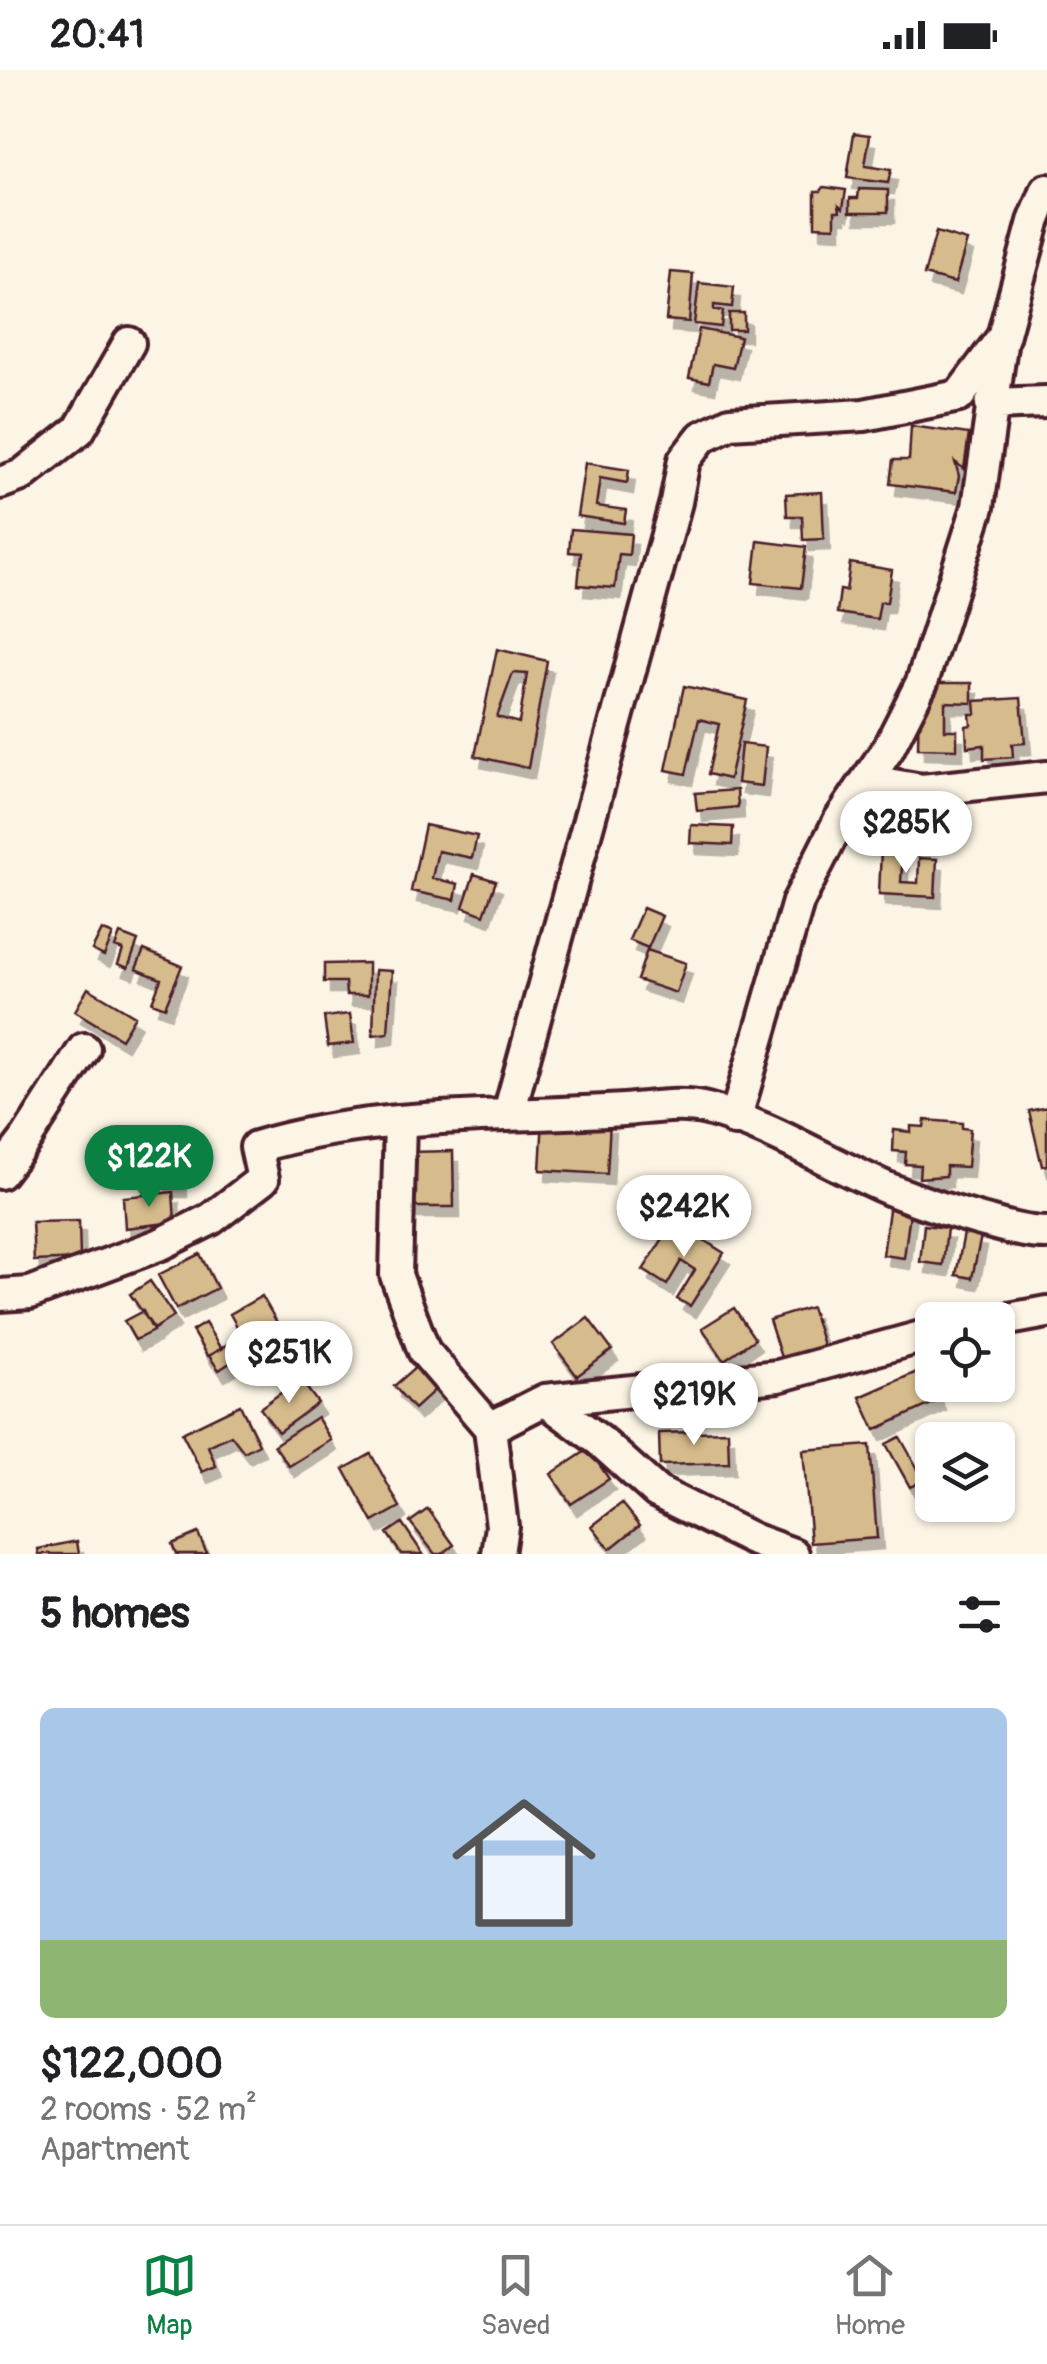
<!DOCTYPE html>
<html lang="en">
<head>
<meta charset="utf-8">
<style>
	body { margin:0; font-family:Pangolin,sans-serif; background:#f2f2f2; color:#202124; height:100vh; display:flex; flex-direction:column; font-size:38px; white-space:nowrap }
	* { box-sizing:border-box; margin:0 }
	p { font-size:32px; color:#757577 }
	.icon { flex:none; width:55px; height:55px; fill:none; stroke:currentColor; stroke-width:2; stroke-linecap:round; stroke-linejoin:round }
	.map { position:relative; height:1484px; overflow:hidden }
	.details { display:flex; flex-direction:column; background:#fff; flex:1 }
	.details>* { flex:none }
	.fabs { position:absolute; left:915px; top:1232px; display:grid; gap:20px }
	.fabs a { display:grid; place-items:center; width:100px; height:100px; border-radius:15px; background:#fff; box-shadow:0 2px 8px #0004; font-size:50px }
	.price { position:absolute; translate:-50% -85px; padding:0 22px; border-radius:35px; background:#fff; color:#222; font-size:32px; line-height:65px; filter:drop-shadow(0 2px 5px #0008) }
	.price::after { content:''; position:absolute; left:50%; top:60px; width:30px; height:22px; margin-left:-15px; background:inherit; clip-path:polygon(0 0,100% 0,50% 100%) }
	.price.on { background:#0b8043; color:#fff }
	ul { padding:0; list-style:none }
	li { display:grid; align-content:center; gap:20px; height:530px; padding:0 40px }
	li+li { border-top:2px solid #e0e0e0 }
	li span { display:grid; place-items:center; height:310px; border-radius:15px; color:#555 }
	li>.icon { margin-inline-start:auto }
	span .icon { width:180px; height:180px; fill:#fffc; stroke-width:1 }
	li b { font-size:42px }
	h2 { display:flex; justify-content:space-between; align-items:center; height:120px; padding:0 40px; font-size:42px }
	.status { display:flex; justify-content:space-between; align-items:center; height:70px; padding:0 50px; background:#fff; direction:ltr }
	.status svg { height:28px; fill:currentColor }
	.dock { display:flex; justify-content:space-around; align-items:center; height:140px; border-top:2px solid #e0e0e0; background:#fff; font-size:28px; color:#757577 }
	.dock a { display:grid; justify-items:center; gap:5px }
	.dock .on { color:#0b8043 }
	.map>svg:first-child { display:block }
	.building { fill:#d6bb8c; stroke:#4a1f2b; stroke-width:2.5; fill-rule:evenodd; filter:url(#shadow) }
	.lines { fill:none; stroke-linecap:round; stroke-linejoin:round }
	.street-casing { stroke:#4a1f2b; stroke-width:38 }
	.street { stroke:#fcf5e5; stroke-width:30 }
</style>
</head>
<body>
<div class="status"><b>20:41</b><svg viewBox="0 0 49 12"><path d="M0 12V9h3v3zM5 12V6h3v6zM10 12V3h3v9zM15 12V0h3v12zM26 1h20v11H26zM47 4h2v5h-2z"/></svg></div>
<div class="map">
<svg width="1047" height="1484" viewBox="0 0 1047 1484">
	<defs>
		<filter id="shadow"><feDropShadow dx="6" dy="11" stdDeviation="0" flood-color="#0004"/></filter>
	</defs>
	<rect width="100%" height="100%" fill="#fcf5e5"/>
	<filter id="ink" filterUnits="userSpaceOnUse"><feTurbulence type="fractalNoise" baseFrequency=".01" numOctaves="2"/><feDisplacementMap in="SourceGraphic" scale="20" xChannelSelector="R" yChannelSelector="G"/><feConvolveMatrix kernelMatrix="1 2 1 2 8 2 1 2 1" color-interpolation-filters="sRGB"/></filter>
	<g filter="url(#ink)">
		<path class="building" d="M 854,63 L 870,65 L 865,96 L 891,100 L 888,113 L 847,108 Z
			M 824,117 L 846,120 L 843,138 L 839,135 L 840,141 L 835,141 L 835,157 L 815,156 L 815,121 L 821,121 Z
			M 859,119 L 888,120 L 888,142 L 850,142 L 850,128 L 858,128 Z
			M 936,162 L 967,171 L 955,213 L 924,205 Z
			M 671,202 L 693,204 L 689,252 L 666,250 Z
			M 699,213 L 734,217 L 732,237 L 714,235 L 714,240 L 723,241 L 721,257 L 694,254 Z
			M 729,243 L 744,243 L 744,260 L 729,260 Z
			M 699,259 L 740,267 L 733,298 L 713,294 L 709,312 L 689,308 Z
			M 911,356 L 969,364 L 964,399 L 955,392 L 959,406 L 956,422 L 890,414 L 893,390 L 909,390 Z
			M 585,393 L 629,400 L 627,413 L 600,408 L 596,436 L 626,440 L 624,453 L 577,446 Z
			M 822,422 L 824,469 L 803,470 L 802,446 L 787,446 L 786,424 Z
			M 571,459 L 631,464 L 629,485 L 619,484 L 615,518 L 578,515 L 581,483 L 569,482 Z
			M 758,471 L 806,477 L 801,518 L 753,513 Z
			M 850,493 L 892,500 L 887,532 L 880,532 L 877,549 L 837,543 L 840,520 L 846,521 Z
			M 497,579 L 547,591 L 528,698 L 475,686 ZM 513,603 L 527,604 L 519,653 L 497,647 Z
			M 931,613 L 972,613 L 972,633 L 945,632 L 945,660 L 957,660 L 957,679 L 918,678 L 919,626 Z
			M 684,616 L 747,630 L 729,709 L 708,704 L 719,654 L 699,649 L 686,704 L 666,700 Z
			M 1021,628 L 1025,673 L 1012,674 L 1013,687 L 984,689 L 984,675 L 967,677 L 966,656 L 971,655 L 970,644 L 976,644 L 975,631 Z
			M 741,674 L 766,677 L 762,716 L 737,713 Z
			M 737,720 L 738,737 L 697,741 L 695,723 Z
			M 425,755 L 477,766 L 472,788 L 438,781 L 432,808 L 458,814 L 455,830 L 411,821 Z
			M 691,755 L 733,757 L 732,775 L 690,773 Z
			M 881,780 L 903,781 L 901,812 L 918,813 L 919,788 L 937,789 L 935,827 L 879,824 Z
			M 474,804 L 496,811 L 484,845 L 463,837 Z
			M 643,838 L 662,846 L 648,878 L 629,870 Z
			M 102,860 L 113,865 L 104,886 L 92,880 Z
			M 120,864 L 138,871 L 128,898 L 118,894 L 123,880 L 115,877 Z
			M 144,880 L 182,896 L 165,937 L 152,932 L 161,909 L 136,899 Z
			M 647,880 L 686,893 L 676,923 L 637,910 Z
			M 368,893 L 368,925 L 346,925 L 345,912 L 324,912 L 324,894 Z
			M 375,900 L 392,901 L 388,963 L 373,965 Z
			M 88,918 L 135,946 L 121,969 L 75,941 Z
			M 350,944 L 354,973 L 328,976 L 324,947 Z
			M 1047,1037 L 1047,1095 L 1042,1096 L 1029,1041 Z
			M 543,1048 L 610,1052 L 607,1104 L 540,1100 Z
			M 925,1050 L 962,1053 L 962,1058 L 970,1059 L 967,1097 L 946,1096 L 946,1106 L 919,1108 L 920,1095 L 905,1094 L 906,1082 L 893,1081 L 894,1060 L 911,1062 L 911,1056 L 924,1057 Z
			M 179,1069 L 181,1116 L 161,1116 L 159,1094 L 121,1095 L 120,1072 Z
			M 453,1081 L 454,1137 L 408,1137 L 408,1082 Z
			M 173,1122 L 175,1152 L 125,1158 L 123,1127 Z
			M 890,1132 L 911,1135 L 904,1188 L 883,1185 Z
			M 79,1151 L 80,1189 L 34,1191 L 32,1152 Z
			M 674,1151 L 724,1183 L 690,1236 L 677,1229 L 695,1200 L 681,1191 L 667,1215 L 643,1200 Z
			M 924,1155 L 947,1158 L 943,1195 L 920,1192 Z
			M 964,1163 L 981,1166 L 972,1208 L 956,1205 Z
			M 200,1184 L 217,1218 L 176,1239 L 158,1205 Z
			M 150,1211 L 174,1246 L 154,1259 L 130,1224 Z
			M 262,1226 L 288,1272 L 256,1290 L 230,1244 Z
			M 811,1237 L 825,1281 L 783,1294 L 769,1250 Z
			M 734,1238 L 755,1269 L 724,1290 L 702,1258 Z
			M 143,1241 L 153,1261 L 135,1270 L 124,1251 Z
			M 588,1248 L 612,1280 L 577,1306 L 553,1274 Z
			M 205,1253 L 221,1279 L 207,1286 L 192,1261 Z
			M 240,1266 L 250,1280 L 219,1300 L 209,1286 Z
			M 417,1296 L 437,1318 L 414,1339 L 394,1316 Z
			M 926,1298 L 940,1330 L 875,1360 L 860,1327 Z
			M 300,1309 L 318,1333 L 278,1362 L 260,1338 Z
			M 240,1335 L 259,1374 L 244,1382 L 231,1365 L 208,1376 L 216,1396 L 202,1402 L 182,1363 Z
			M 317,1347 L 331,1370 L 289,1396 L 274,1375 Z
			M 728,1361 L 729,1393 L 660,1395 L 659,1363 Z
			M 900,1367 L 924,1410 L 910,1417 L 886,1374 Z
			M 870,1375 L 877,1468 L 811,1473 L 803,1380 Z
			M 589,1379 L 609,1409 L 571,1434 L 551,1404 Z
			M 371,1384 L 400,1437 L 373,1452 L 344,1399 Z
			M 622,1433 L 640,1455 L 610,1479 L 592,1456 Z
			M 428,1439 L 454,1475 L 442,1484 L 435,1484 L 410,1452 Z
			M 402,1453 L 423,1484 L 401,1484 L 387,1463 Z
			M 198,1463 L 207,1484 L 176,1484 L 172,1474 Z
			M 77,1471 L 79,1484 L 39,1484 L 38,1479 Z"/>
		<g class="lines">
			<g class="street-casing">
				<path id="street" d="M 991,334 L 1047,332
					M 0,413 L 22,405 L 79,360 L 129,273
					M 862,717 L 887,714 L 922,720 L 1047,707
					M 509,1043 L 676,432 L 684,390 L 702,367 L 730,353 L 864,345 L 959,326 L 1003,267 L 1034,152 L 1047,120
					M 735,1050 L 798,832 L 839,751 L 888,679 L 922,612 L 978,437 L 1001,275
					M 400,1051 L 396,1205 L 424,1281 L 490,1358 L 502,1456 L 498,1484
					M 0,1103 L 26,1069 L 84,979
					M 0,1225 L 30,1223 L 161,1174 L 211,1149 L 263,1109 L 256,1077 C 375,1041 502,1048 624,1040 C 651,1038 681,1032 707,1039 C 768,1055 823,1090 880,1115 C 913,1130 946,1140 981,1150 C 1003,1156 1024,1163 1047,1163
					M 998,1251 L 1047,1242
					M 545,1330 L 600,1371 L 657,1422 L 752,1469 L 793,1484
					M 490,1358 L 545,1330 L 778,1306 L 932,1264"/>
			</g>
			<use href="#street" class="street"/>
		</g>
	</g>
</svg>
<div class="fabs">
<a><svg class="icon" aria-label="locate" viewBox="0 0 24 24"><circle cx="12" cy="12" r="6"/><path d="M12 2v4M12 18v4M2 12h4M18 12h4"/></svg></a>
<a><svg class="icon" aria-label="layers" viewBox="0 0 24 24"><path d="M12 4l9 5-9 5-9-5zM3 14l9 5 9-5"/></svg></a>
</div>
<b class="price" style="left:906px;top:806px">$285K</b>
<b class="price on" style="left:149px;top:1140px">$122K</b>
<b class="price" style="left:684px;top:1190px">$242K</b>
<b class="price" style="left:289px;top:1336px">$251K</b>
<b class="price" style="left:694px;top:1378px">$219K</b>
</div>
<section class="details">
<h2>5 homes<svg class="icon" aria-label="filters" viewBox="0 0 24 24"><path d="M4 7h16M4 17h16"/><circle cx="9" cy="7" r="2"/><circle cx="15" cy="17" r="2"/></svg></h2>
<ul>
<li><span style="background:linear-gradient(#a9c7e8 75%,#8fb573 0)"><svg class="icon" aria-label="home" viewBox="0 0 24 24"><path d="M3 11l9-7 9 7M6 9v11h12V9"/></svg></span><div><b>$122,000</b><p>2 rooms · 52 m²</p><p>Apartment</p></div></li>
</ul>
</section>
<nav class="dock">
<a class="on"><svg class="icon" aria-label="map" viewBox="0 0 24 24"><path d="M3 6l6-2 6 2 6-2v14l-6 2-6-2-6 2zM9 4v14M15 6v14"/></svg>Map</a>
<a><svg class="icon" aria-label="saved" viewBox="0 0 24 24"><path d="M7 4h10v16l-5-4-5 4z"/></svg>Saved</a>
<a><svg class="icon" aria-label="home" viewBox="0 0 24 24"><path d="M3 11l9-7 9 7M6 9v11h12V9"/></svg>Home</a>
</nav>
</body>
</html>
